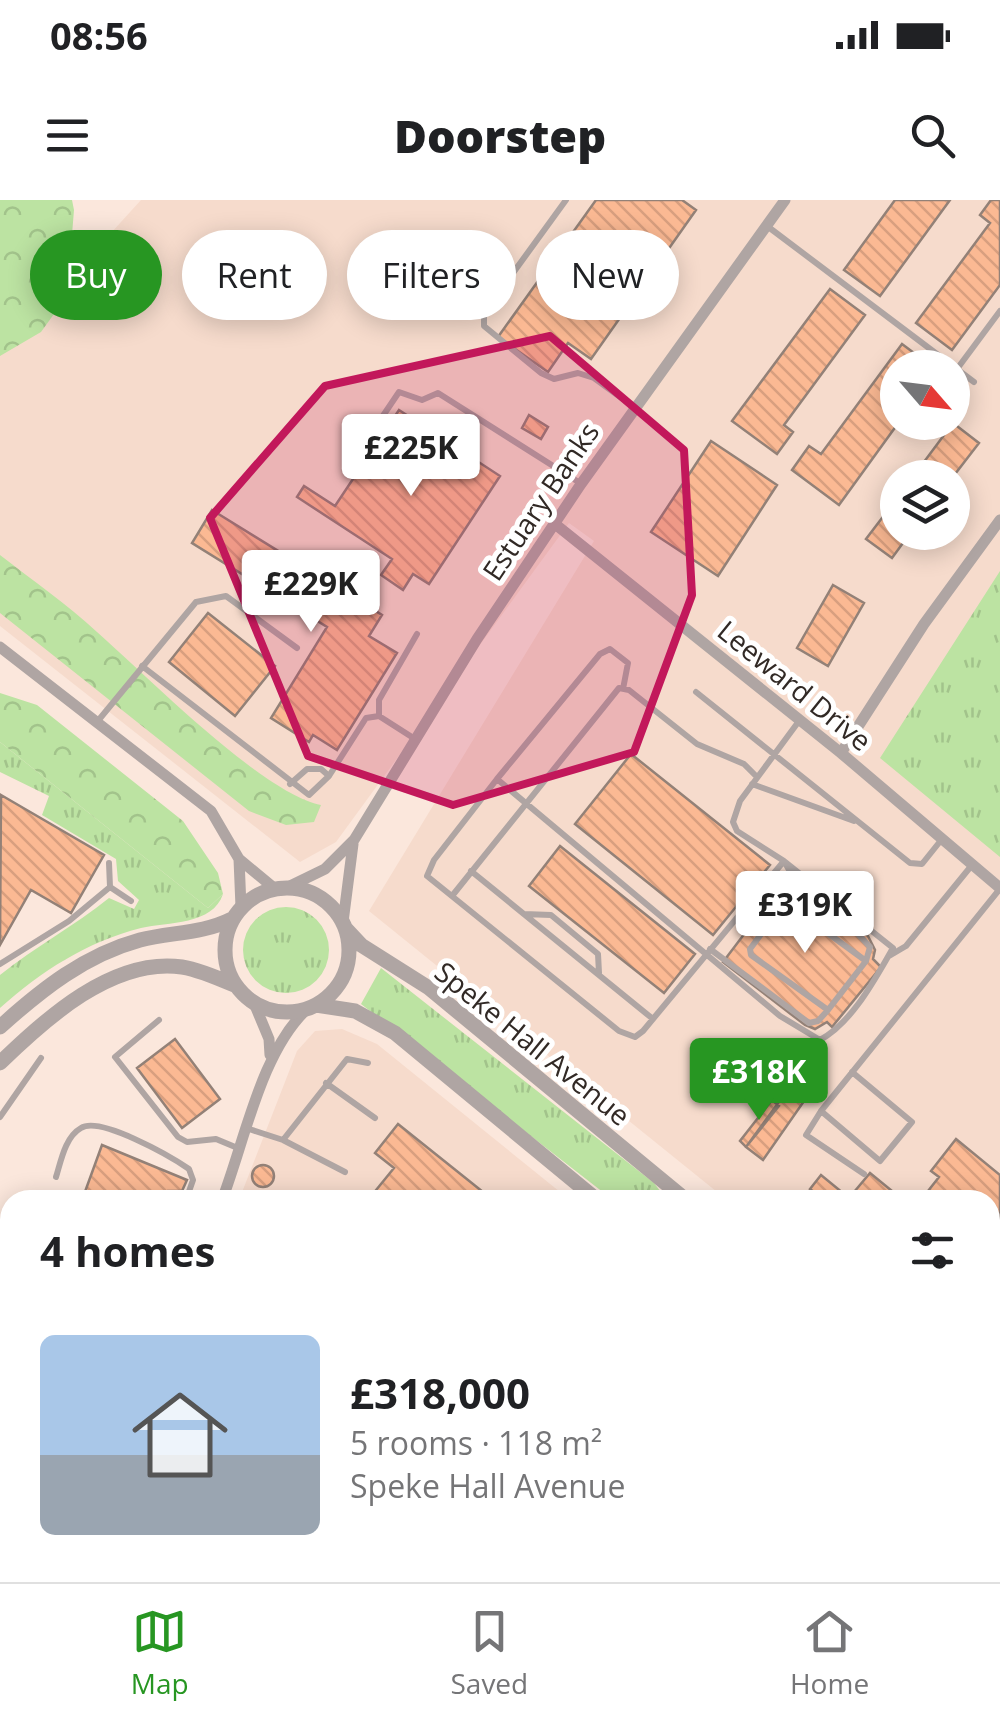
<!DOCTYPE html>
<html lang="en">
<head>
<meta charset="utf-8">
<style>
	body { margin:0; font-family:"Open Sans",sans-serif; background:#f6f6f6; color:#202124; height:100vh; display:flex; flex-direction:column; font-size:38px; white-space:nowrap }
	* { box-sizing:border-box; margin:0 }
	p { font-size:32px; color:#757577 }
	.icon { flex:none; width:55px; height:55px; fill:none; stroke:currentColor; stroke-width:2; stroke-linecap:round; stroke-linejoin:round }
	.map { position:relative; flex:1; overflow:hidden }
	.drawer { position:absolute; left:0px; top:990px; width:1000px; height:392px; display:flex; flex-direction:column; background:#fff; border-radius:30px 30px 0 0; box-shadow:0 5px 25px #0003 }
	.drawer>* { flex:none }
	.top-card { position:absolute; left:30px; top:30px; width:940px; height:90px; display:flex; gap:20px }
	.needle { width:65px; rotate:118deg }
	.tools { position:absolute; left:880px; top:150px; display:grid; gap:20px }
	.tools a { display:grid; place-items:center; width:90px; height:90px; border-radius:50%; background:#fff; box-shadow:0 5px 25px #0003; font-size:50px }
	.price { position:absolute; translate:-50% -85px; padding:0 22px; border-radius:10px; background:#fff; color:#222; font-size:32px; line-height:65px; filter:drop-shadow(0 2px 5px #0008) }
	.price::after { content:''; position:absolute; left:50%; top:60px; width:30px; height:22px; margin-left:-15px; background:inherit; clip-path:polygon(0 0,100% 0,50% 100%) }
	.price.active { background:#279622; color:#fff }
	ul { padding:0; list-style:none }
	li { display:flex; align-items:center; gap:30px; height:250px; padding:0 40px }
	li+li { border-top:2px solid #e0e0e0 }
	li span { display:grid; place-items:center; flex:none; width:280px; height:200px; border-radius:15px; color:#555 }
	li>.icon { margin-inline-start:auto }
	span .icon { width:120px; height:120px; fill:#fffc; stroke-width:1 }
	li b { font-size:42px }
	h2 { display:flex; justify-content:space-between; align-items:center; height:120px; padding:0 40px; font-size:42px }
	.chip { padding:0 35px; border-radius:45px; background:#fff; box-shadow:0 5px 25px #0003; font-size:35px; line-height:90px }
	.chip.active { background:#279622; color:#fff }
	.status { display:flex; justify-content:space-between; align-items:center; height:70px; padding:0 50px; background:#fff; direction:ltr }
	.status svg { height:28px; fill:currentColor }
	header { display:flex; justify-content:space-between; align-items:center; height:130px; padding:0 40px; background:#fff; font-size:45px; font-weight:800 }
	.tab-bar { display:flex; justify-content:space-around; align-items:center; height:140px; border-top:2px solid #e0e0e0; background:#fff; font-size:28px; color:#757577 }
	.tab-bar a { display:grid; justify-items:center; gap:5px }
	.tab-bar .active { color:#279622 }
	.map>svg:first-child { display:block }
	.built { fill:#f6dbcc; fill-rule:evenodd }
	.grass { fill:url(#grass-tufts) }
	.forest { fill:url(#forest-crowns) }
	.building { fill:url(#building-back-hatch); stroke:#938177; stroke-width:2.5 }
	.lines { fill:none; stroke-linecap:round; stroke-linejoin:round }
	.service { stroke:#afa5a3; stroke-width:6 }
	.minor { stroke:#afa5a3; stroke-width:11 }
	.tertiary { stroke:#afa5a3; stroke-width:15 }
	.trunk { stroke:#72605c; stroke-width:20 }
	.marked { fill:#c2185b; fill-opacity:0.2; stroke:#c2185b; stroke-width:8; stroke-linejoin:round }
	.labels { text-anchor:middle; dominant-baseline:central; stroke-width:10; stroke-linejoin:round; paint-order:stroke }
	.street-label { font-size:28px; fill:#312925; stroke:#fff }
</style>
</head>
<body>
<div class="status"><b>08:56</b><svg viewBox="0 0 49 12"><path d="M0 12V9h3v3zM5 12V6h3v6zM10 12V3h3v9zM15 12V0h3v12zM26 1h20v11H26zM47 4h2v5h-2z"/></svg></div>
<header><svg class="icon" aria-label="menu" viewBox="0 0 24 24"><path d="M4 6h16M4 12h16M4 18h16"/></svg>Doorstep<svg class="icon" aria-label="search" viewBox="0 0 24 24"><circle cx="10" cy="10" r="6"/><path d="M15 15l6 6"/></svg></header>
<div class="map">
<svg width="1000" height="1382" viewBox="0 0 1000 1382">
	<defs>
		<pattern id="grass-tufts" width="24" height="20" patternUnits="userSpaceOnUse" patternTransform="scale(2.5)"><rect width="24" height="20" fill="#bce3a2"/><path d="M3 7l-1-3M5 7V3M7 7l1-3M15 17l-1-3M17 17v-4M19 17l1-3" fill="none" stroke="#a2c38b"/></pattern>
		<pattern id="forest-crowns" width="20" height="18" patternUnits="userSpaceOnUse" patternTransform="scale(2.5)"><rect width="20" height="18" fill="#bce3a2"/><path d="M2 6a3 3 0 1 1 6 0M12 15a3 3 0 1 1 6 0" fill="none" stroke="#a2c38b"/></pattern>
		<pattern id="building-back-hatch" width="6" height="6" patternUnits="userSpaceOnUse" patternTransform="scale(2.5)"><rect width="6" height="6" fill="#fbb993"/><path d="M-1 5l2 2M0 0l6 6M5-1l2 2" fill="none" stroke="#d89f7f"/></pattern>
	</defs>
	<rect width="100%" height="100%" fill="#fbe7dc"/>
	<path class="built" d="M 141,0 L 1000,0 L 1000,1194 L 990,1195 L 990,1000 L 727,1000 L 369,711 L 594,341 L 569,323 L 336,642 L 300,662 L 0,426 L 0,155 ZM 898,168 L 952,168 L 952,222 L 898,222 ZM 898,278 L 952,278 L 952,332 L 898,332 Z
		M 342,829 L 377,844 L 570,1000 L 239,1000 L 297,851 L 315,831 Z
		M 471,1373 L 866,1373 L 860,1382 L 481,1382 Z"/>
	<path class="grass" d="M 1000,371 L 1000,657 L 880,558 Z
		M 0,542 L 208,708 L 223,694 C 213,725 168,722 141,728 C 86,742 42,771 0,808 L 0,775 C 35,747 74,726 109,698 L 134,709 L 139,700 L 118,681 L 116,659 L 42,615 L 49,596 L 0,572 Z
		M243 750a43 43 0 1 1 86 0a43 43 0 1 1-86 0Z
		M 381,768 L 654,983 L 667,1000 L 613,1000 L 361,804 Z"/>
	<path class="forest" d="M 0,0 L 72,0 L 74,10 L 67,96 L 41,132 L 0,156 Z
		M 0,355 C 32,380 67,404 97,432 C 146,475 263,594 321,605 L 314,622 L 286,625 L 249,611 L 0,413 Z
		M 0,493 L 37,505 L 183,621 L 218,673 L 223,694 L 208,708 L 0,542 Z"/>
	<path class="building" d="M 596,0 L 682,0 L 696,10 L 591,159 L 568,143 L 548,172 L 498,137 Z
		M 895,0 L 950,0 L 880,96 L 844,70 Z
		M 991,0 L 1000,0 L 1000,85 L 952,150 L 916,123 L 990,23 L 980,15 Z
		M 830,89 L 865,115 L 784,225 L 793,232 L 777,254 L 732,221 Z
		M 902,144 L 934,168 L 898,168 L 899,222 L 839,305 L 792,270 L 809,246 L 821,254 Z
		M 399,210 L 500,276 L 429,384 L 413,374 L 403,390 L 381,375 L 392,359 L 297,297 L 304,286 L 335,306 Z
		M 529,215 L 548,227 L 541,239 L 522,228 Z
		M 953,223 L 979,243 L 952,278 L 912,278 Z
		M 711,241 L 777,285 L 718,376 L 651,332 Z
		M 898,297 L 898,332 L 911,332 L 892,358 L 866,339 Z
		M 212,310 L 382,415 L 369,436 L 397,453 L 337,550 L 313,535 L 309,542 L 271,518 L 327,427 L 192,343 Z
		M 833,385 L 864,403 L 828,466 L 797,448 Z
		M 208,413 L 275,466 L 235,516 L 169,462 Z
		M 631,554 L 770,665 L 713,735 L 575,624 Z
		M 1,595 L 104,655 L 71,713 L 31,690 L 0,745 Z
		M 560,646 L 695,754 L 664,793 L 529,686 Z
		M 789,675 L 868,736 L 875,750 L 873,759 L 881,767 L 832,827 L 827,822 L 815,829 L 805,825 L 723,762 Z
		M 175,839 L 220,899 L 182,928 L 137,868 Z
		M 803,869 L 818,881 L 763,960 L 746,947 Z
		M 772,900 L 779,906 L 746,947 L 740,941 Z
		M 398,924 L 493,1000 L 368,1000 L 394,968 L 375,953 Z
		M 956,939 L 1000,975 L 1000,1027 L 990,1019 L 990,1000 L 921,1000 L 939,977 L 931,971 Z
		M 102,945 L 187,980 L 182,991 L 168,991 L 165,1000 L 82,1000 Z
		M252 976a11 11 0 1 1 22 0a11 11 0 1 1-22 0Z
		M 870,973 L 903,1000 L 824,1000 L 810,989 L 821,975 L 849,998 Z
		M 629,1372 L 775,1372 L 769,1382 L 625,1382 Z"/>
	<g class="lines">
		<path class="service" d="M 566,0 L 484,113 L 484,126 L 541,173 L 554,179 L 578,173 L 594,178 L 634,207
			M 767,26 L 974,182
			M 957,169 L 1000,111
			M 366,241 L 399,192 L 422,200 L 438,193 L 580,283
			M 142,466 L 309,595 L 329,576 L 366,518 L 379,516 L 415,539
			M 696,492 L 910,663 L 922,664 L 942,639
			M 379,516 L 379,500 L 417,434
			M 799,521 L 740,601 L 733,622 L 737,631 L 784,661 L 797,684 L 849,724 L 870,747 L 866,761 L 828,810 L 751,755 L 750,749 L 783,705 L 789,705 L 866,761
			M 97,522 L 196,402 L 226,396 L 297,448
			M 497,579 L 600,454 L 610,449 L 628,463 L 623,489
			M 290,584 L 307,569 L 321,569 L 329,576
			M 752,584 L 854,621
			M 784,661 L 893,748 C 876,777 853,822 820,840 L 780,816 L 497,579 L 434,660 L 427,676 L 619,831 L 635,837 L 643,831 L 784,661
			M 471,671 L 653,819
			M 110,687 L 131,701
			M 452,696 L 619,488 L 629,490 L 697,544 L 744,564 L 757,577
			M 524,714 L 551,715 L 598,754 L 599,773
			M 710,749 L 809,823 L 818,821 L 828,810
			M 889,756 L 906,746 L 972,665
			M 0,764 L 69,721 L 110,687 L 109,663
			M 159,820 L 115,857 L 178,937 L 187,942 L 216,939 L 240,949
			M 852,872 L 912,922 L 880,961 L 821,911 L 999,690
			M 326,883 L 375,918
			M 821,911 L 806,935 L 864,974
			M 0,917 L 41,858
			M 249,929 L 283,940
			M 345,972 L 283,940 L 347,859 L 368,863
			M 56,977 C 61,961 65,937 81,928 C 100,916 170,956 189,969 L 193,980 L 186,1000
			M 531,997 L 531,1000
			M 802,1382 L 808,1372
			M 839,1382 L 845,1372"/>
		<path class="minor" d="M 555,324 L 841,553 L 1000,688
			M 0,447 L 211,611 L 239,659 L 274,688
			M 841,553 L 924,424 L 1000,320
			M 239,659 L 241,707
			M 288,687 L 325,669 L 354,640 L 477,439 L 581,284 L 785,0
			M 343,722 L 353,644
			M 254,803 L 269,839 L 270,855
			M 222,1000 C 245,940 261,852 307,809
			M 0,1066 L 10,1076
			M 0,1090 L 10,1080
			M 0,1241 L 10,1231
			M 105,1372 L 117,1382
			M 359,1372 L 370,1382
			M 37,1382 L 45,1372
			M 178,1382 L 186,1372"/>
		<path class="tertiary" d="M225 750a62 62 0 1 1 124 0a62 62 0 1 1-124 0Z
			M 346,729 L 361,745 L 429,788 L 686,1000
			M 316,805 L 355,811 L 395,833 L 597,1000
			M 0,827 C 42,789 85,755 140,740 C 172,732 202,734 232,719
			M 0,863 C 45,819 113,757 182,767 C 200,770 218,778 234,785
			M 990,1221 L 1000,1221
			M 990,1274 L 1000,1271
			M 894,1382 L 899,1372"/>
		<path class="trunk" d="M 990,1259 L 1000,1245
			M 990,1288 L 1000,1295
			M 990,1323 L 1000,1308
			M 990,1347 L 1000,1343
			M 905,1382 L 912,1372
			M 925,1382 L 932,1372
			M 949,1382 L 956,1372"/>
	</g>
	<path class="marked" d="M 550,136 L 684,250 L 692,395 L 634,552 L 453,605 L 308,556 L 210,318 L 325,186 Z"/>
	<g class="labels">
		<g class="street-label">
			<text transform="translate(540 301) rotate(-56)">Estuary Banks</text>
			<text transform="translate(795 485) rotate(39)">Leeward Drive</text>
			<text transform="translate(533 843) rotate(39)">Speke Hall Avenue</text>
		</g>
	</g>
</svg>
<div class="tools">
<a><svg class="needle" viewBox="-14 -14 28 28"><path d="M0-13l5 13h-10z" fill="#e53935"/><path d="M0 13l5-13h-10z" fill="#757577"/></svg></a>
<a><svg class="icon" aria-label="layers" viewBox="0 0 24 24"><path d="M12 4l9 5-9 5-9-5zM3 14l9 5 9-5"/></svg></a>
</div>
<b class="price" style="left:411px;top:299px">£225K</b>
<b class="price" style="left:311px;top:435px">£229K</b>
<b class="price" style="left:805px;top:756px">£319K</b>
<b class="price active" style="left:759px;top:923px">£318K</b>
<div class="top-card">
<a class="chip active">Buy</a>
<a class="chip">Rent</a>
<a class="chip">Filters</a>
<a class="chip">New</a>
</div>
<section class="drawer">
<h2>4 homes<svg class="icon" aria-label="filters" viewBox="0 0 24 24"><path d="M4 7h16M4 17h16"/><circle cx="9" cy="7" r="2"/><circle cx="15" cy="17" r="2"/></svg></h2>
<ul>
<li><span style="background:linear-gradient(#a9c7e8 60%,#9aa5b1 0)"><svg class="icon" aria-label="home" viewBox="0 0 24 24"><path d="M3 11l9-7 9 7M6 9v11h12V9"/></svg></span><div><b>£318,000</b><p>5 rooms · 118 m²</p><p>Speke Hall Avenue</p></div></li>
</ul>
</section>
</div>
<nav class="tab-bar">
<a class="active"><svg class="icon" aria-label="map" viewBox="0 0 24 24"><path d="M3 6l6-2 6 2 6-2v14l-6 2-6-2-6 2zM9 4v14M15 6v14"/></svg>Map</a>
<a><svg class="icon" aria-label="saved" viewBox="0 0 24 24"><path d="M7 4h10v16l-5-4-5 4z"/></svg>Saved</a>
<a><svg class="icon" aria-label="home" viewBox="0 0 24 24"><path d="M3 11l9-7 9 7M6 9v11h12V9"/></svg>Home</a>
</nav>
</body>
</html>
